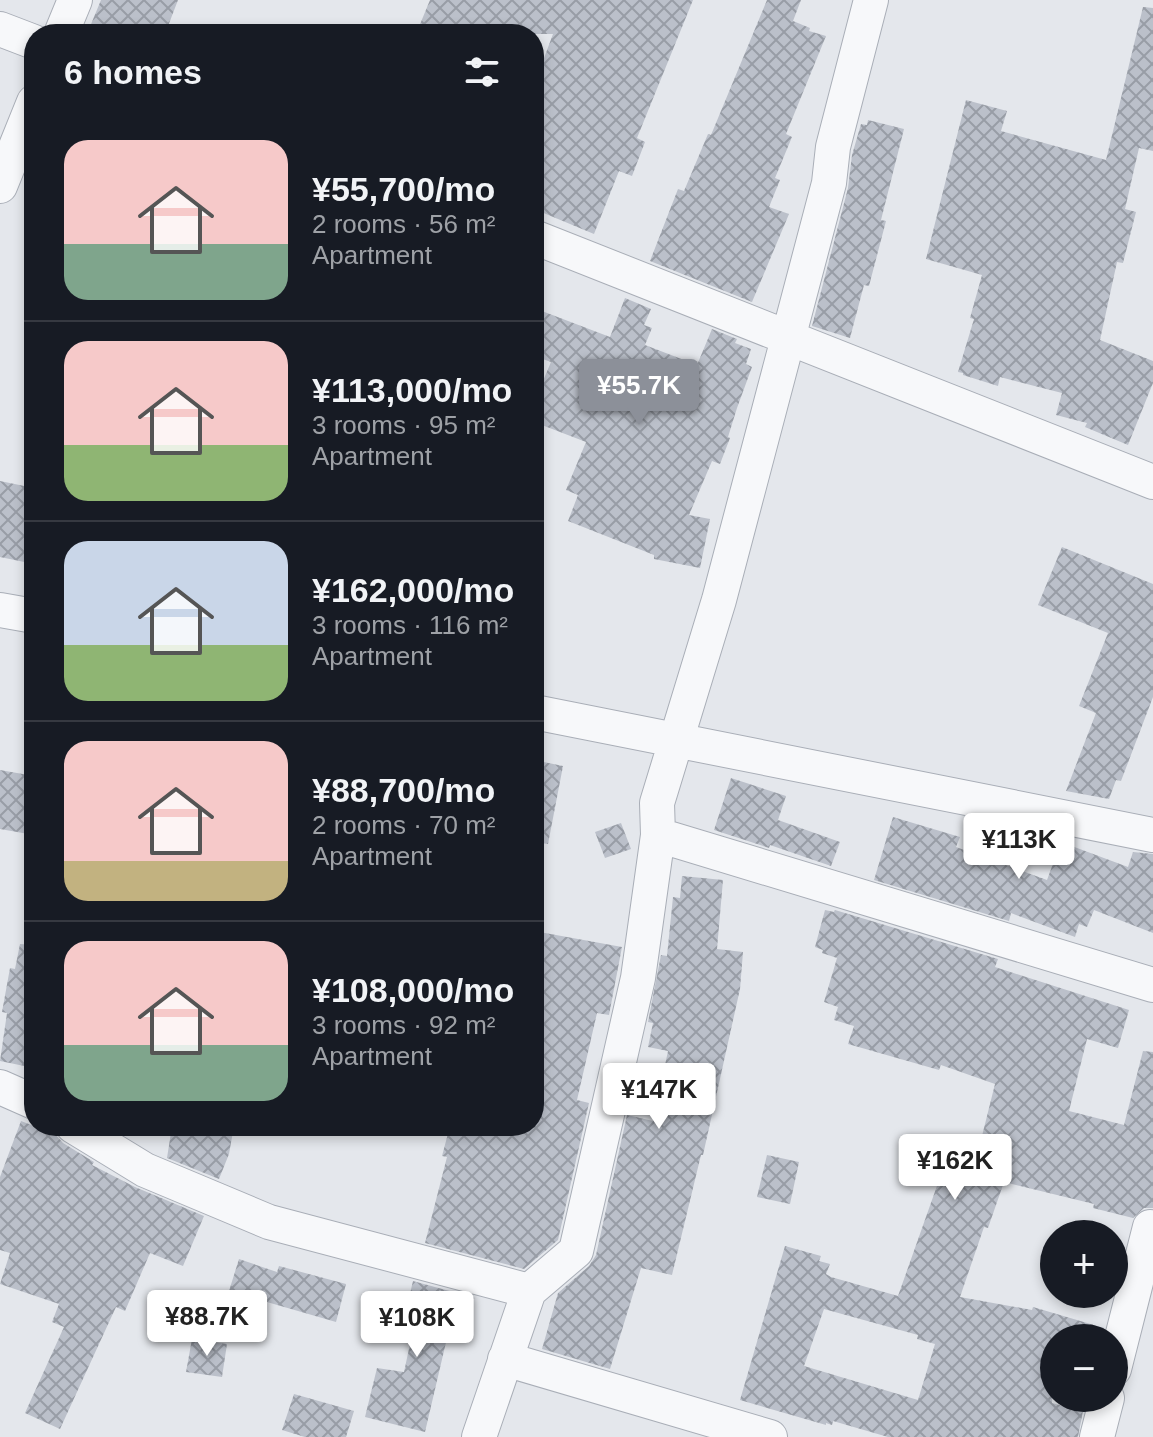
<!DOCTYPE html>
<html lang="en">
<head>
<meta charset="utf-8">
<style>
	body { margin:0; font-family:Helvetica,sans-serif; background:#242831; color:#f1f3f6; height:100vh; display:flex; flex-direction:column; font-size:30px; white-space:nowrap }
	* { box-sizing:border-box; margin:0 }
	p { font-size:26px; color:#9ea1a6 }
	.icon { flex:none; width:44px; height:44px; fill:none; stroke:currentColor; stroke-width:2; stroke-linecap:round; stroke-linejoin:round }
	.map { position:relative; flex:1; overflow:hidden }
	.details { position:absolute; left:24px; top:24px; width:520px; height:1112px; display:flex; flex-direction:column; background:#171b24; border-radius:32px; box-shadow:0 4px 12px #0003 }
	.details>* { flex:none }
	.buttons { position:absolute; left:1040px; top:1220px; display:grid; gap:16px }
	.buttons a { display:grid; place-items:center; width:88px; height:88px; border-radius:50%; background:#171b24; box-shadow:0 4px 12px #0003; font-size:40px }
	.price { position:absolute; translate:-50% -68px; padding:0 18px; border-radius:8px; background:#fff; color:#222; font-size:26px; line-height:52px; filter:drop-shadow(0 2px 4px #0008) }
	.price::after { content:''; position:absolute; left:50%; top:48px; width:24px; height:18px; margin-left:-12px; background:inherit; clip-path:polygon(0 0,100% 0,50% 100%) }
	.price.active { background:#8c9099; color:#fff }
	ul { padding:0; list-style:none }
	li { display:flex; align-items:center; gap:24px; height:200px; padding:0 40px }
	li+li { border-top:2px solid #363941 }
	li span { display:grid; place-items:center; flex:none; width:224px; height:160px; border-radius:24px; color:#555 }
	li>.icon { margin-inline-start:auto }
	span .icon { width:96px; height:96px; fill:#fffc; stroke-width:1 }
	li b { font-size:34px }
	h2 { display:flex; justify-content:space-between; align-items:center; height:96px; padding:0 40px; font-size:34px }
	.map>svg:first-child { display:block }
	.building { fill:url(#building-cross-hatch); fill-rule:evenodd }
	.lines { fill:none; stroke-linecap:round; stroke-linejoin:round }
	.street-casing { stroke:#a9aeb7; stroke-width:36 }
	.street { stroke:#f7f8fa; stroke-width:34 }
</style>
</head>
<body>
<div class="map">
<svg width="1153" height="1437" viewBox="0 0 1153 1437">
	<defs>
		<pattern id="building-cross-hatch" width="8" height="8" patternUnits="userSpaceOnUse" patternTransform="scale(2)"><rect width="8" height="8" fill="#bbc0ca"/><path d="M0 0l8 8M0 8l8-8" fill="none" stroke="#989da6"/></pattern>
	</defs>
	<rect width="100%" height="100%" fill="#e4e7ec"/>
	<path class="building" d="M 101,0 L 178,0 L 165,34 L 87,34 Z
		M 430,0 L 693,0 L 637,138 L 645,142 L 632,176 L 619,171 L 594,234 L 534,209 L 534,85 L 553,34 L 416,34 Z
		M 767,0 L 801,0 L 793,21 L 810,28 L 809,31 L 826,36 L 786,134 L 792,137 L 775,178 L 780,180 L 769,207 L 789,214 L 752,302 L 650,261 L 678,189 L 684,191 L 708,134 L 711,135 Z
		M 1143,7 L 1153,8 L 1153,151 L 1139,148 L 1125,209 L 1136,212 L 1123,263 L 1117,262 L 1100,340 L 1153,361 L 1153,383 L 1128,445 L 1085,427 L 1087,423 L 1056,415 L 1062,393 L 1000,377 L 998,386 L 963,375 L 963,373 L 958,372 L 974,319 L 970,318 L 982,275 L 926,259 L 966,100 L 1007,111 L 1001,131 L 1106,160 Z
		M 868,120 L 904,129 L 881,220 L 886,221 L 869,286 L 864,285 L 850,338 L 812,326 L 848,188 L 852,155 L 861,124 L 867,125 Z
		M 625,298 L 651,309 L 644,325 L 652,328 L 645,345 L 697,365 L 712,329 L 737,339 L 735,343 L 751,349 L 746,364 L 752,367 L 737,408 L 728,437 L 730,438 L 720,464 L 712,461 L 689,515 L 710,519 L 700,568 L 654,559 L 654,555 L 568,521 L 578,495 L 566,490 L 586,442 L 534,422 L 534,402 L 551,362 L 534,356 L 534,308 L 610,337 Z
		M 0,481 L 34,488 L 34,564 L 0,557 Z
		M 1062,547 L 1153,584 L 1153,697 L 1121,781 L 1116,780 L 1109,799 L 1066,791 L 1096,713 L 1079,706 L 1108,633 L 1038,605 Z
		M 534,760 L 563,766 L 548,844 L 534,842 Z
		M 0,770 L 34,776 L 34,835 L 0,829 Z
		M 731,778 L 786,796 L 778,820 L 840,842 L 831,866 L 770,845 L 769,848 L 714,830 Z
		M 893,817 L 960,837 L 956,847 L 1047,880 L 1061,842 L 1128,867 L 1133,852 L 1153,854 L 1153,933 L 1094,910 L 1087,927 L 1079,924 L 1075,937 L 1011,913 L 1009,921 L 874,880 Z
		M 621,823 L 631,849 L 605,858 L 595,832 Z
		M 682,876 L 723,880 L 717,949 L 743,952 L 740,989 L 703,1155 L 701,1155 L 672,1275 L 641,1268 L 610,1369 L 542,1349 L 558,1293 L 589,1266 L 596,1255 L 627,1115 L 653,1121 L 668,1051 L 648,1047 L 653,1023 L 648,1022 L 661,955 L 667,956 L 673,897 L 680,898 Z
		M 825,910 L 834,912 L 835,910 L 998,959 L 995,967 L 1129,1010 L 1118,1048 L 1087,1039 L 1069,1111 L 1124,1125 L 1143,1051 L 1153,1052 L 1153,1208 L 1144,1208 L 1133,1218 L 1093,1208 L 1094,1204 L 1004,1182 L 988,1228 L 984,1227 L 960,1297 L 1032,1310 L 1033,1307 L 1104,1328 L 1101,1338 L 1054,1338 L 1052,1403 L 1083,1411 L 1078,1437 L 888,1437 L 833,1421 L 832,1425 L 826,1423 L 826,1425 L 740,1400 L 785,1246 L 821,1256 L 819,1261 L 830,1264 L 826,1274 L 831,1277 L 898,1296 L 944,1166 L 972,1176 L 995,1084 L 941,1065 L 939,1070 L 848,1044 L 854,1026 L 834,1020 L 838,1007 L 824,1002 L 837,958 L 822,953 L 823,950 L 815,947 ZM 824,1309 L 918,1335 L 917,1339 L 935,1344 L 918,1400 L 804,1366 Z
		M 534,931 L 622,947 L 609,1015 L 597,1013 L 577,1100 L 589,1103 L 558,1240 L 524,1269 L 425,1243 L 447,1157 L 442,1156 L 450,1126 L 534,1126 Z
		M 20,944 L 34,945 L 34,1068 L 0,1061 L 7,1013 L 2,1012 L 10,968 L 15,969 Z
		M 21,1121 L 55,1134 L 63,1143 L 94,1162 L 92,1165 L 135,1187 L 204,1216 L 183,1266 L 150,1253 L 125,1311 L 116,1307 L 60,1429 L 25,1413 L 64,1327 L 52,1322 L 59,1304 L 0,1284 L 10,1253 L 0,1250 L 0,1177 Z
		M 172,1126 L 234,1126 L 229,1154 L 219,1179 L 167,1158 Z
		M 767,1155 L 799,1162 L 790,1204 L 757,1197 Z
		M 239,1259 L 277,1272 L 279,1266 L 346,1284 L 336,1322 L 229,1291 Z
		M 413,1281 L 475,1298 L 457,1307 L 462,1308 L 454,1340 L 447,1338 L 425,1432 L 365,1417 L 377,1368 L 404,1372 L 410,1344 L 399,1340 Z
		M 192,1339 L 227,1344 L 222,1377 L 186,1372 Z
		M 294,1394 L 354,1411 L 346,1437 L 305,1437 L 282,1430 Z"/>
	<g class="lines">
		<g class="street-casing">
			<path id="street" d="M 0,29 L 34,42
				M 61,34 L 75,0
				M 0,186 L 34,102
				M 534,237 L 1153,482
				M 0,610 L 34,616
				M 534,712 L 1153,835
				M 658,835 L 1153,985
				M 0,1087 L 34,1102
				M 73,1126 L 145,1170 L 269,1222 L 529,1291
				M 505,1359 L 770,1437
				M 1114,1369 L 1150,1227
				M 479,1437 L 529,1291 L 576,1251 L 638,978 L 658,835 L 657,803 L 719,600 L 829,183 L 833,147 L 871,0
				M 1097,1437 L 1107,1398"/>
		</g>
		<use href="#street" class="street"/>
	</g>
</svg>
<div class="buttons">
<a>+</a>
<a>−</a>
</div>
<b class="price active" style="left:639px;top:427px">¥55.7K</b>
<b class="price" style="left:1019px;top:881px">¥113K</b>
<b class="price" style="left:659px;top:1131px">¥147K</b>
<b class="price" style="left:955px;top:1202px">¥162K</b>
<b class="price" style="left:207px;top:1358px">¥88.7K</b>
<b class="price" style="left:417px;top:1359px">¥108K</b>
<section class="details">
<h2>6 homes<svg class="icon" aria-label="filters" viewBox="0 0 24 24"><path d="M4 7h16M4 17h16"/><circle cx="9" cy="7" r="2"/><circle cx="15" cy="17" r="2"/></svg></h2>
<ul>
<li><span style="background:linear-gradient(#f6c9c9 65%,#7fa58c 0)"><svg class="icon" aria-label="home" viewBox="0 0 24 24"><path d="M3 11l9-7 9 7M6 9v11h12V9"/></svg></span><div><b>¥55,700/mo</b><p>2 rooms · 56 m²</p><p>Apartment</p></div></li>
<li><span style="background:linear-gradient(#f6c9c9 65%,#8fb573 0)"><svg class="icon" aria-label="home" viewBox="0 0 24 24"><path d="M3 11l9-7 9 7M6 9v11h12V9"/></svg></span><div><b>¥113,000/mo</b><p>3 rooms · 95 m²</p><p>Apartment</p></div></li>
<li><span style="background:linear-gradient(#c9d6e8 65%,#8fb573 0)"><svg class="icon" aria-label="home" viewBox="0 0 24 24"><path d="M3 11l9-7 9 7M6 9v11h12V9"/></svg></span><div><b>¥162,000/mo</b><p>3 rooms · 116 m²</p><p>Apartment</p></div></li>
<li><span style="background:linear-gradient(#f6c9c9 75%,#c2b280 0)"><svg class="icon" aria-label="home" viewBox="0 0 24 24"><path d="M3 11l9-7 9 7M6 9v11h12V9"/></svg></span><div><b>¥88,700/mo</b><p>2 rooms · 70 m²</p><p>Apartment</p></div></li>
<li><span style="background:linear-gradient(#f6c9c9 65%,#7fa58c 0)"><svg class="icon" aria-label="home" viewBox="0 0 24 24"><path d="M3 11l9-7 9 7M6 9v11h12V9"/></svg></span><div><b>¥108,000/mo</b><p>3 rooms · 92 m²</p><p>Apartment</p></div></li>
</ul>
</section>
</div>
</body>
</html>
